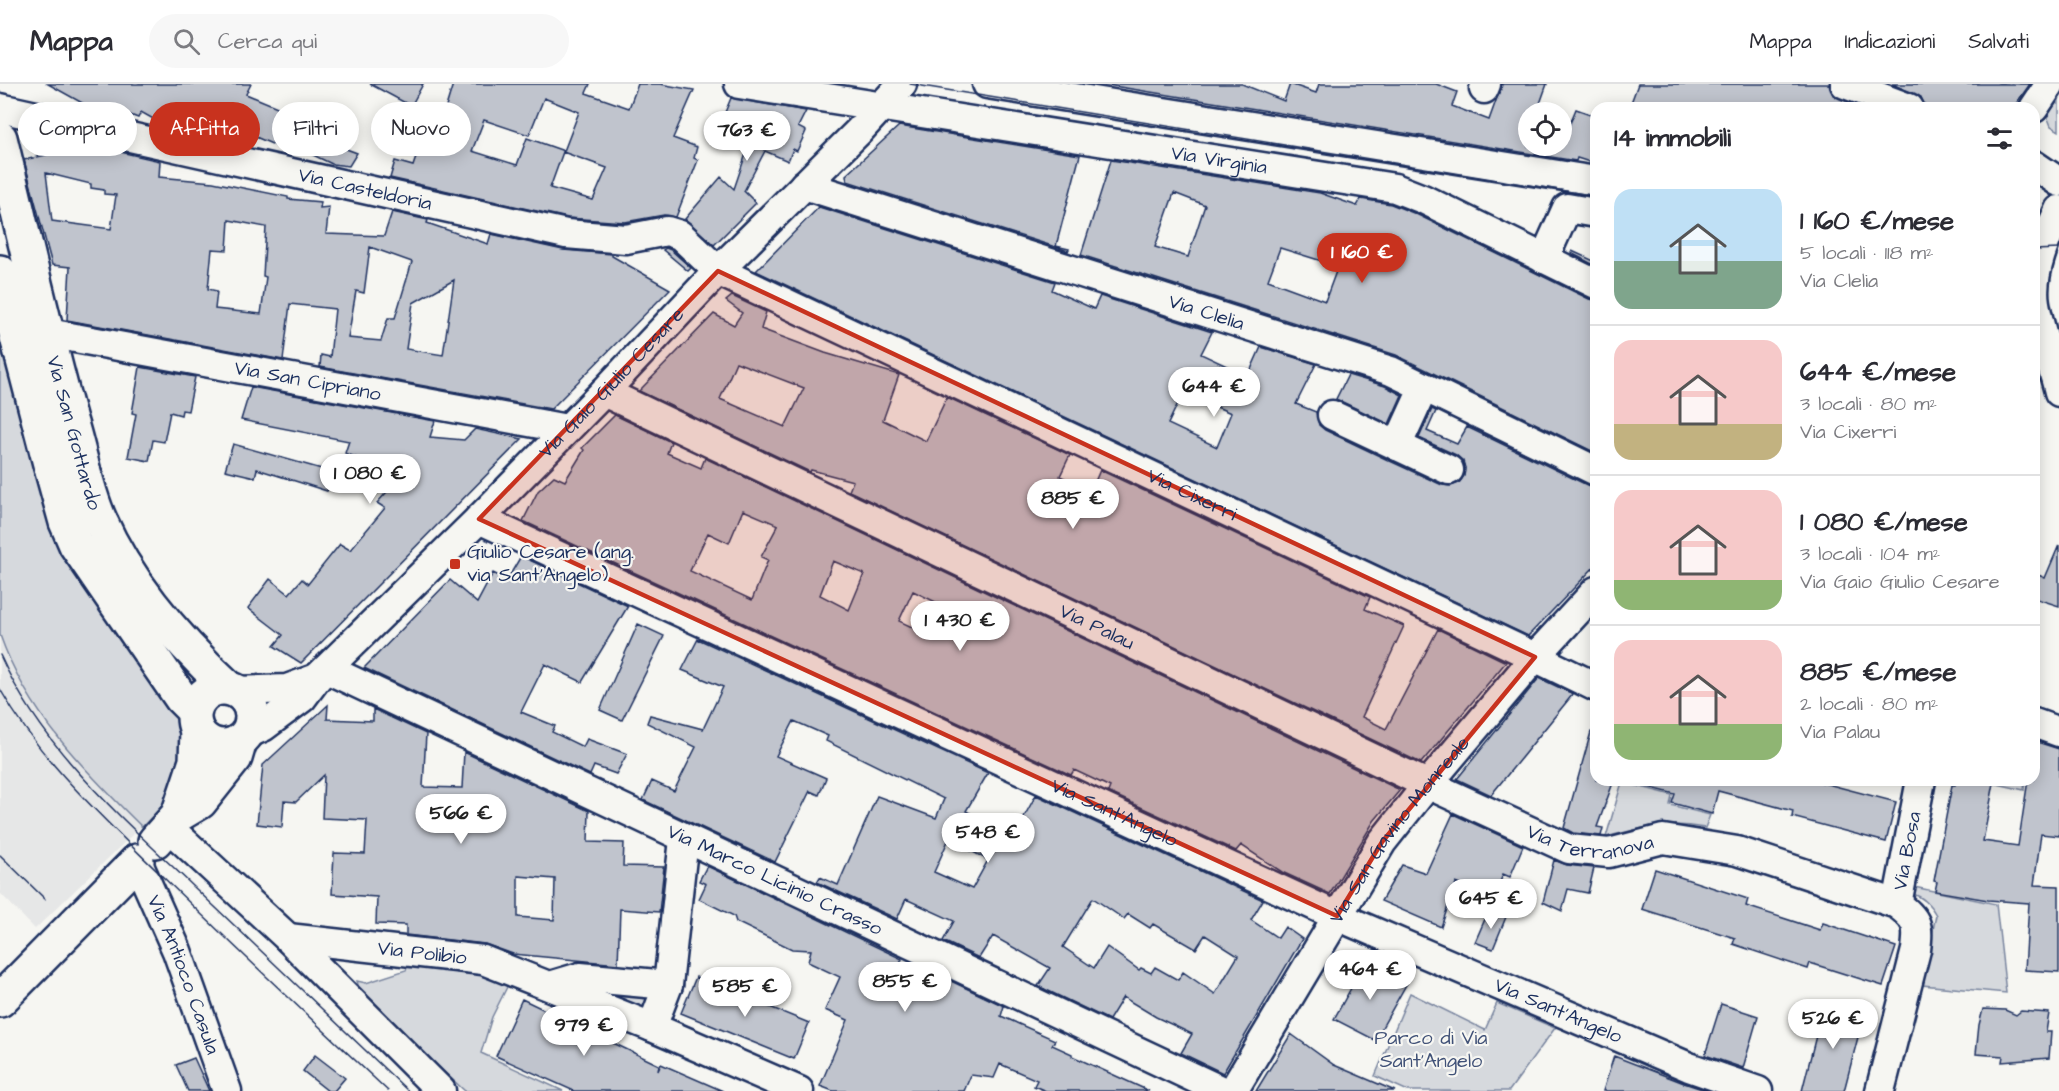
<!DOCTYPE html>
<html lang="it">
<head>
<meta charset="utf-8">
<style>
	body { margin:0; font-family:"Architects Daughter",sans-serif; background:#f7f7f7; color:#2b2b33; height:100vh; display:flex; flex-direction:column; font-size:22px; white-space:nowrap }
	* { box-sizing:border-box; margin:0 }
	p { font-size:20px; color:#7c7c81 }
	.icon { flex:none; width:33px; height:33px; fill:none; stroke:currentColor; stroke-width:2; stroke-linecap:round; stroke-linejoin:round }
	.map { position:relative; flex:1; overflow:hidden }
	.drawer { position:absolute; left:1590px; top:18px; width:450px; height:684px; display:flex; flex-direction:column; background:#fff; border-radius:18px; box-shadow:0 3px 15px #0003 }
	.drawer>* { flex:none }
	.guide { position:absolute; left:18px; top:18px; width:570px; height:54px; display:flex; gap:12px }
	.controls { position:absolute; left:1518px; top:18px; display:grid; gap:12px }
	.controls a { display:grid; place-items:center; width:54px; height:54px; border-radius:50%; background:#fff; box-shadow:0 3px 15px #0003; font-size:30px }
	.price { position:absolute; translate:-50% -51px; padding:0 14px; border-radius:21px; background:#fff; color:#222; font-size:20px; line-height:39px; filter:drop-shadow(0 2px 3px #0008) }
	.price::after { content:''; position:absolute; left:50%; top:36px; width:18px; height:14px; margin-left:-9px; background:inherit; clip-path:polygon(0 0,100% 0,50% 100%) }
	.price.selected { background:#c8321e; color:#fff }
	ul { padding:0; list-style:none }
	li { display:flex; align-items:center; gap:18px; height:150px; padding:0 24px }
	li+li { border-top:2px solid #e1e1e2 }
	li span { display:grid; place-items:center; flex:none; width:168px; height:120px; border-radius:18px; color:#555 }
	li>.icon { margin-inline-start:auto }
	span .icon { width:72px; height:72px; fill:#fffc; stroke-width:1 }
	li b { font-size:26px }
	h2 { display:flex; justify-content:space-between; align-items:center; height:72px; padding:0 24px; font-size:26px }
	.chip { padding:0 21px; border-radius:27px; background:#fff; box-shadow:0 3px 15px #0003; font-size:21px; line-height:54px }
	.chip.selected { background:#c8321e; color:#fff }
	header { display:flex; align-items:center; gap:36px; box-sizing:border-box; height:84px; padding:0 30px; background:#fff; border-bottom:2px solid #e1e1e2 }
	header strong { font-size:28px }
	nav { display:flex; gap:33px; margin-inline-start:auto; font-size:21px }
	.search { width:420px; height:54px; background:#f7f7f7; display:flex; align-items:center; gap:15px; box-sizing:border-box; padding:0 21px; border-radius:33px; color:#7c7c81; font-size:22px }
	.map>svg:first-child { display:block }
	.built { fill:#e6e7e7 }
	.green { fill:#d6d9dd; stroke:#78849e; stroke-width:1.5 }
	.building { fill:#c0c4cd; stroke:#1b2f5e; stroke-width:1.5; fill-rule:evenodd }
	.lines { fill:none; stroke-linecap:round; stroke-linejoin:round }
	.minor-casing { stroke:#1b2f5e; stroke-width:33 }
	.major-casing { stroke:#1b2f5e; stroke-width:38 }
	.minor { stroke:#f6f6f2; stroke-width:28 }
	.major { stroke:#f6f6f2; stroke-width:33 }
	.tram { stroke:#1b2f5e; stroke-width:1.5 }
	.marked { fill:#c8321e; fill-opacity:0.2; stroke:#c8321e; stroke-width:4.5; stroke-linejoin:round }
	.poi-dot { fill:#c8321e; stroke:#f6f6f2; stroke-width:2 }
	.labels { text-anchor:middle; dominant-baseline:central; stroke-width:4.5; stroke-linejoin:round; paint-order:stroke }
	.street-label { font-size:20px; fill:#1b2f5e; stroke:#f6f6f2 }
	.poi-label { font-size:20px; fill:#1b2f5e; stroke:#f6f6f2; text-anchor:start }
	.park-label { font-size:20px; fill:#405177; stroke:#f6f6f2 }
</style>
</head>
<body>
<header>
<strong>Mappa</strong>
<div class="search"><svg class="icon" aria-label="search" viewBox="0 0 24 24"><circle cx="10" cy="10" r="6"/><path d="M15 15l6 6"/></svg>Cerca qui</div>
<nav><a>Mappa</a><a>Indicazioni</a><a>Salvati</a></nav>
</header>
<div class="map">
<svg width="2059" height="1007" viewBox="0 0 2059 1007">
	<rect width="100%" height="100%" fill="#f6f6f2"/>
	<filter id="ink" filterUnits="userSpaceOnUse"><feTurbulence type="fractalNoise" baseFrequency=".0167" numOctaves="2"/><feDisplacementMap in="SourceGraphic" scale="12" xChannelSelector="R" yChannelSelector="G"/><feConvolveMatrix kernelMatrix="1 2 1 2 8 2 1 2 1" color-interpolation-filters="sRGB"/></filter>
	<g filter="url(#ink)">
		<path class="built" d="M 0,238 L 161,723 L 35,845 L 0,809 Z"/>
		<path class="green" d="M 2059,5 L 2059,47 L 2051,42 L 2045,27 Z
			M 0,238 L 176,632 L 184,656 L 174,701 L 161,723 L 142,743 C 85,687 27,629 0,551 Z
			M 1980,696 L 2025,696 L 2024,706 Z
			M 1622,698 L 1672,711 L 1670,721 L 1710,731 L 1705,744 C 1666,737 1644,743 1606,753 Z
			M 1914,803 L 1996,820 L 2006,909 L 1922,901 L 1936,831 C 1931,822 1924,813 1913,810 Z
			M 411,877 L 479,885 L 510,897 L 492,933 L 481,969 L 563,1007 L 465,1007 L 361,912 L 357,897 L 366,899 L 406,886 Z
			M 584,907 L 656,909 L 645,933 Z
			M 1410,909 L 1485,946 L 1497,919 L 1555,944 L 1509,1007 L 1408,1007 L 1375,992 Z"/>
		<path class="building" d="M 48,0 L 251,0 L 246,10 L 347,52 L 341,63 L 357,69 L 349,82 L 332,80 L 290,60 L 286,66 L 251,51 L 246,62 L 214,51 L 212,54 L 179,45 L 179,47 L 173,46 L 141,28 L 138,34 L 115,25 L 112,32 L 102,30 Z
			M 370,0 L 423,0 L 411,22 Z
			M 453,0 L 590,0 L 586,9 L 629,24 L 638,0 L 660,0 L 694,6 L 673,54 L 697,63 L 694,74 L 698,76 L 676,133 L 664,131 L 625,138 L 568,134 L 390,94 L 395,77 L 413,82 L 422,56 L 435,59 ZM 544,14 L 579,28 L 564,67 L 527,54 L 517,81 L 472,67 L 484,36 L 529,51 ZM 563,68 L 607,84 L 593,116 L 550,104 Z
			M 1101,0 L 1242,0 L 1284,17 L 1290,0 L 1316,9 L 1319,0 L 1436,0 L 1457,8 L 1452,22 L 1489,36 L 1502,0 L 1547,0 L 1537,28 L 1528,28 L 1528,62 L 1562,62 L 1562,42 L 1568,44 L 1576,25 L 1596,32 L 1596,80 L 1577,74 L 1576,77 Z
			M 1638,0 L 1829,0 L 1833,11 L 1862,24 L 1754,24 L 1743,19 L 1741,24 L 1629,24 Z
			M 1892,0 L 2030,0 L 2013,24 L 1925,24 L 1921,13 Z
			M 731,14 L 806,27 L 798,43 L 806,47 L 797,67 L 793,65 L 788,77 L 765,67 L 744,107 L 756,119 L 714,161 L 685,135 L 721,93 L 734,105 L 750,58 L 718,45 Z
			M 899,42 L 1080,71 L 1056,162 L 1069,165 L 1068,167 L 847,97 L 846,91 Z
			M 46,51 L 160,77 L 159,93 L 213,98 L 288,113 L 288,115 L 321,118 L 320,124 L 329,123 L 326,150 L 384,152 L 392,128 L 428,136 L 427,139 L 488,160 L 491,150 L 563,166 L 612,170 L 612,172 L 670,205 L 551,325 L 320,283 L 321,271 L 330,273 L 335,225 L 290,220 L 283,276 L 67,236 L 70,183 L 52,181 L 24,76 L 46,71 ZM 46,89 L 91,100 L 91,104 L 104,106 L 104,110 L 116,111 L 111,145 L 52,137 ZM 229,136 L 266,143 L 263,192 L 266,193 L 261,230 L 215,225 L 217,207 L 208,205 L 212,165 L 227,166 ZM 370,163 L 412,178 L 395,234 L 388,234 L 381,257 L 348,254 L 356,207 L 364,209 ZM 454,196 L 443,271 L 406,265 L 413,219 Z
			M 1111,76 L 1320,109 L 1357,122 L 1361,115 L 1391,120 L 1416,130 L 1589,215 L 1596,216 L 1596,369 L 1396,271 L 1081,171 ZM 1174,109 L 1205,121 L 1188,173 L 1155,163 ZM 1280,164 L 1338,182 L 1325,217 L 1268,196 Z
			M 819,123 L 1055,198 L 1052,206 L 1094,225 L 1100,212 L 1212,248 L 1201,270 L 1248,292 L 1261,263 L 1316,280 L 1296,320 L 1316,328 L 1319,341 L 1325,346 L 1390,377 L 1442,401 L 1451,402 L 1459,399 L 1464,392 L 1465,384 L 1463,377 L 1456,371 L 1419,354 L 1432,325 L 1436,327 L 1427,347 L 1457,360 L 1467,343 L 1589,402 L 1596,403 L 1596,481 L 1528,552 L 756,187 ZM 1183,309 L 1231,329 L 1217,363 L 1168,340 Z
			M 666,164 L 671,166 L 691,184 L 688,187 L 663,166 Z
			M 1572,167 L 1594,177 L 1592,180 L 1571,169 Z
			M 732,212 L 766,228 L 761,245 L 825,269 L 899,291 L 883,336 L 926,357 L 947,313 L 1070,371 L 1060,392 L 1091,407 L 1100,386 L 1370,513 L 1365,525 L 1404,542 L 1362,633 L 1386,645 L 1438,545 L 1506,578 L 1421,679 L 849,407 L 853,397 L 811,386 L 810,388 L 639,307 L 714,230 L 734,241 L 742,229 L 726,217 ZM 736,278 L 804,304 L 785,343 L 720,315 Z
			M 140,283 L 195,293 L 188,327 L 182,326 L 181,331 L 170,328 L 164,358 L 153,356 L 149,377 L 128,373 L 136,330 L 132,329 Z
			M 1348,291 L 1385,302 L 1402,311 L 1389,340 L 1336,315 Z
			M 251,303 L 435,337 L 430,353 L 464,356 L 475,345 L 522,355 L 301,579 L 274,562 L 283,551 L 248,524 L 270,495 L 289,510 L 302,495 L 308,500 L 340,460 L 350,466 L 385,424 L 377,419 L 401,392 L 345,369 L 349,357 L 241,336 Z
			M 615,331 L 671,358 L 667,369 L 701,384 L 705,374 L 1400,706 L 1374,737 L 1330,810 L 1282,788 L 1241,761 L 1236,767 L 1108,708 L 1110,703 L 1074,686 L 1071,691 L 523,437 L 538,407 L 554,392 L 565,397 L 584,366 L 582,364 ZM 743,426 L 778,441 L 761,473 L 768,476 L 752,516 L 690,487 L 708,449 L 729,459 ZM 833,477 L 864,490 L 849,526 L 820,511 ZM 913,507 L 946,523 L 933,553 L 899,537 Z
			M 233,360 L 336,389 L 327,407 L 257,385 L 255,393 L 225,386 Z
			M 2059,461 L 2059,522 L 2034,514 L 2034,489 L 2045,494 Z
			M 521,472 L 628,522 L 582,598 L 545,580 L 521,628 L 555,642 L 552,648 L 583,663 L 587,655 L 627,670 L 616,690 L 594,682 L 590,691 L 364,584 L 450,496 L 477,519 L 493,489 L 507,496 Z
			M 638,540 L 664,552 L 622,636 L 600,626 Z
			M 698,555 L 988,689 L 966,727 L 1013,753 L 1036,711 L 1263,816 L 1251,836 L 1278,854 L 1285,843 L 1302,855 L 1223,989 L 1181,969 L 1192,950 L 1156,933 L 1123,913 L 1109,936 L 1038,902 L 1050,884 L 993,852 L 979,874 L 943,857 L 954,837 L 906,815 L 897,835 L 817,798 L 820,793 L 838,801 L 877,712 L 936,734 L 944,715 L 826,657 L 828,652 L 794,637 L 776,672 L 826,694 L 819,711 L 810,707 L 775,778 L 643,716 L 652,697 L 674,707 L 696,663 L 647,639 L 650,631 L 703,645 L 723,603 L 682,586 ZM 948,757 L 952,759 L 953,757 L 988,776 L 972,805 L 934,788 ZM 1093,814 L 1124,835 L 1128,830 L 1150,844 L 1153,840 L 1196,865 L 1205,851 L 1238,872 L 1215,910 L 1183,888 L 1178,896 L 1155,883 L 1151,889 L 1141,884 L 1139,886 L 1107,863 L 1094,884 L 1063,863 Z
			M 1539,594 L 1573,610 L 1491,711 L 1457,695 Z
			M 328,621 L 327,635 L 373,637 L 373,625 L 426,650 L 423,703 L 462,704 L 464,668 L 589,727 L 588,758 L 624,759 L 623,782 L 664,783 L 659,828 L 620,825 L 618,880 L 513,870 L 485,860 L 406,851 L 406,841 L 376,840 L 377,813 L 332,810 L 334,769 L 365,770 L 367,736 L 322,734 L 324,691 L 296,718 L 284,717 L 282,743 L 257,740 L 263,681 ZM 518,792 L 555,795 L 554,836 L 518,833 Z
			M 1591,648 L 1596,648 L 1596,696 L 1614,696 L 1597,743 L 1603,744 L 1601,752 L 1573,749 L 1564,744 Z
			M 2034,657 L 2059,665 L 2059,752 L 2041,750 L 2034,801 L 2059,802 L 2059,888 L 2025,886 L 2029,819 L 1988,816 L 1935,807 L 1937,798 L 1934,797 L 1952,701 L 1955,701 L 1956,696 L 1980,696 L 1994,699 L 1983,757 L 2018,762 L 2028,696 L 2034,696 Z
			M 1645,696 L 1812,696 L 1896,718 L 1886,758 L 1792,733 L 1793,727 L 1718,707 L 1712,730 L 1672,719 L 1675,710 L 1644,702 Z
			M 1453,730 L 1523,762 L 1510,793 L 1503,790 L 1494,815 L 1456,799 L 1441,843 L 1381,817 L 1402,781 L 1426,789 Z
			M 1554,776 L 1567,781 L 1594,784 L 1588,809 L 1568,805 L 1562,827 L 1543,818 Z
			M 707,782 L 902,875 L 898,885 L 929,901 L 934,889 L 1004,922 L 1001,932 L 1055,956 L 1052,961 L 1072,970 L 1072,972 L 1149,1007 L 1046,1007 L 1034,1002 L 1037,996 L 1000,980 L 994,994 L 971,991 L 964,1007 L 833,1007 L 820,1002 L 848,936 L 825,926 L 840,893 L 808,878 L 811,866 L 792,865 L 736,838 L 734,832 L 699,815 L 706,800 L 699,797 Z
			M 1655,785 L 1748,815 L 1746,822 L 1820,846 L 1823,839 L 1896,863 L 1883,902 L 1810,879 L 1808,885 L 1733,860 L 1735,854 L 1642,825 Z
			M 1489,826 L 1506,833 L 1493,865 L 1475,858 Z
			M 1366,877 L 1407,899 L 1375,956 L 1334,935 Z
			M 696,893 L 809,939 L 794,975 L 681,929 Z
			M 522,915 L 659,981 L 658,987 L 661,980 L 723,1007 L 574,1007 L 496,972 Z
			M 1721,920 L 1758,932 L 1743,984 L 1705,971 Z
			M 1824,920 L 1864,930 L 1844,1007 L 1802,1007 Z
			M 1983,925 L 2005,926 L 2016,931 L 2021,927 L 2049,929 L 2046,948 L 2051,948 L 2049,974 L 2002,978 L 2003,972 L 1976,970 L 1979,941 Z
			M 1291,950 L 1334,981 L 1395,1007 L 1256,1007 Z
			M 315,971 L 345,994 L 334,1007 L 328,1007 L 303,987 Z
			M 1614,972 L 1684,999 L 1708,1007 L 1603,1007 Z
			M 194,974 L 209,1007 L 188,1007 L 176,981 Z"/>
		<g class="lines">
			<g class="minor-casing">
				<g id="minor">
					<path id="s1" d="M 739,0 L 1395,104 L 1423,115 L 1596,200"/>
					<path d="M 987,0 L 1596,97"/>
					<path d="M 1845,0 L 1909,24"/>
					<path d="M 1484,5 L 1486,0"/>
					<path id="s2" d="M 0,24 L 566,150 L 626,155 L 667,147 L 680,151 L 718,187 L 1516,564 L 1596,603"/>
					<path d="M 2034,24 L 2050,0"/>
					<path d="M 2034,81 L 2059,98"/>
					<path id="s3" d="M 804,101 L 1391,287 L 1596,387"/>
					<path d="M 2059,126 C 2047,152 2030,189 2035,219 C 2040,249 2052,279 2059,308"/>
					<path d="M 1544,175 L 1567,124 L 1596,129"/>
					<path id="s4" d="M 48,249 L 567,345"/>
					<path id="s5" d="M 604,308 L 1412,693 L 1569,765 L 1609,769 L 1663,755 L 1737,767 L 1897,820 C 1918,836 1919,841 1916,866 L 1880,1007"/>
					<path d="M 1332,331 L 1449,386"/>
					<path d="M 1397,362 L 1424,303"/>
					<path id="s6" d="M 479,435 L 1337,832 L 1689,983 L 1758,1007"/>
					<path id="s7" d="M 327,585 L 1222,1007"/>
					<path d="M 238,607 L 287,605 L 317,594"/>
					<path d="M 2034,639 L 2059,648"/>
					<path id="s8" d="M 247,650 L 263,643 L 302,614 L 317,594 L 479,435 L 604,308 L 718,187 L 859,47 L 902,0"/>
					<path d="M 168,743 L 288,854 L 441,1007"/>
					<path id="s9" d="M 137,777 L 177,867 L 227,1007"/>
					<path id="s10" d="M 1897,820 L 1921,696"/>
					<path id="s11" d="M 288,854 L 483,876 L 652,943 L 799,1007"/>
					<path d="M 550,902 L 580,893 L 668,901"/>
					<path d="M 652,943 L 668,901 L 684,755"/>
					<path id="s12" d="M 1233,1007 L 1382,758 L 1428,700 L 1535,573 L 1596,507"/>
				</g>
			</g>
			<g class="major-casing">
				<g id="major">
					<path id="s13" d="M 0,54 C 23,148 44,243 70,336 C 80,368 86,405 100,436 C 128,499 178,557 229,604"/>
					<path d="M 0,188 L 50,380 L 66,438 L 76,461 L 181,614 L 194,627"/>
					<circle cx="223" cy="633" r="29"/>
					<path d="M 178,731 L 196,677 L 197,646"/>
					<path d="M 155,757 L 178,731 L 200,718 L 235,674 L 240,657"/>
					<path d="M 0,916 L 137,777"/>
				</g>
			</g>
			<use href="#minor" class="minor"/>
			<use href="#major" class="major"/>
			<path class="tram" d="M 910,0 L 1596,112
				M 2034,166 L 2059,165
				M 0,571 C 42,665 121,733 194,803 C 265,871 337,939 408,1007
				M 0,605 C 40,676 99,730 157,787 C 233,862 310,934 388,1007
				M 0,771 L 45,815"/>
		</g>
	</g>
	<path class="marked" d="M 718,187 L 1535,573 L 1382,758 L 1337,832 L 479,435 Z"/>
	<rect class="poi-dot" x="449" y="474" width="12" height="12" rx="3"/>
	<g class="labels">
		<g class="street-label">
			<text stroke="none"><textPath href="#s1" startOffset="486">Via Virginia</textPath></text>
			<text stroke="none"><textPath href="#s2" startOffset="374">Via Casteldoria</textPath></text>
			<text stroke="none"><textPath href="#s3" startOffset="422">Via Clelia</textPath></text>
			<text stroke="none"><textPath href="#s4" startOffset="264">Via San Cipriano</textPath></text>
			<text stroke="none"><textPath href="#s8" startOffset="508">Via Gaio Giulio Cesare</textPath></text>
			<text stroke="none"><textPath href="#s13" startOffset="304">Via San Gottardo</textPath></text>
			<text stroke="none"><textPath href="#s2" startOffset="1272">Via Cixerri</textPath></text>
			<text stroke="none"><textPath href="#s5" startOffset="546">Via Palau</textPath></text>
			<text stroke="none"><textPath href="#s6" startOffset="700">Via Sant'Angelo</textPath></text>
			<text stroke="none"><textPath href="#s12" startOffset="310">Via San Gavino Monreale</textPath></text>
			<text stroke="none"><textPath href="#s5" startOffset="1088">Via Terranova</textPath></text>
			<text stroke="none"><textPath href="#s10" startOffset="54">Via Bosa</textPath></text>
			<text stroke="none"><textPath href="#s7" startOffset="495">Via Marco Licinio Crasso</textPath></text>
			<text stroke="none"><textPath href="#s11" startOffset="135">Via Polibio</textPath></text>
			<text stroke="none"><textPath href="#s9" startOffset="123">Via Antioco Casula</textPath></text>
			<text stroke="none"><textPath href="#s6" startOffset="1186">Via Sant'Angelo</textPath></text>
		</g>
		<g class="poi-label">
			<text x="467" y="468">Giulio Cesare (ang.<tspan x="467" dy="23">via Sant'Angelo)</tspan></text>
		</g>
		<g class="park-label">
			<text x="1431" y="954">Parco di Via<tspan x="1431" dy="23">Sant'Angelo</tspan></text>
		</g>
	</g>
</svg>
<div class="controls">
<a><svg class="icon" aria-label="locate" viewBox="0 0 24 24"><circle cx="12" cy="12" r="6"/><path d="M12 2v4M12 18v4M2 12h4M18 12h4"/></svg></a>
</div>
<b class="price" style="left:747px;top:78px">763 €</b>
<b class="price selected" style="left:1362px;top:200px">1 160 €</b>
<b class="price" style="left:1214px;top:334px">644 €</b>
<b class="price" style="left:370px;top:421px">1 080 €</b>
<b class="price" style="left:1073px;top:446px">885 €</b>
<b class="price" style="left:960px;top:568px">1 430 €</b>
<b class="price" style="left:461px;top:761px">566 €</b>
<b class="price" style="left:988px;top:780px">548 €</b>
<b class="price" style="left:1491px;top:846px">645 €</b>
<b class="price" style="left:1370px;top:917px">464 €</b>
<b class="price" style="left:905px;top:929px">855 €</b>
<b class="price" style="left:745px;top:934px">585 €</b>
<b class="price" style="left:1833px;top:966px">526 €</b>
<b class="price" style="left:584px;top:973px">979 €</b>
<div class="guide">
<a class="chip">Compra</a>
<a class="chip selected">Affitta</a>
<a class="chip">Filtri</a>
<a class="chip">Nuovo</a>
</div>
<section class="drawer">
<h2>14 immobili<svg class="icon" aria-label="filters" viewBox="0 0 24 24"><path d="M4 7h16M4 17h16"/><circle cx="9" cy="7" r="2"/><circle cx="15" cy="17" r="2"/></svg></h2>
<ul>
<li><span style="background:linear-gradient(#bfe0f5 60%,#7fa58c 0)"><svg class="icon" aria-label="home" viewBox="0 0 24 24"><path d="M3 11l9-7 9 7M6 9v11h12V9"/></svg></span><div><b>1 160 €/mese</b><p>5 locali · 118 m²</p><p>Via Clelia</p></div></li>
<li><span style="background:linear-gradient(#f6c9c9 70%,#c2b280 0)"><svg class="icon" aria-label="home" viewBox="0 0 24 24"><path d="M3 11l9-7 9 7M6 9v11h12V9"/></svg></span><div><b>644 €/mese</b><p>3 locali · 80 m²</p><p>Via Cixerri</p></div></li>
<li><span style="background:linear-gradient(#f6c9c9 75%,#8fb573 0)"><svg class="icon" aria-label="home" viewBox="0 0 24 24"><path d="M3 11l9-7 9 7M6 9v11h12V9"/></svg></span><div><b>1 080 €/mese</b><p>3 locali · 104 m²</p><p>Via Gaio Giulio Cesare</p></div></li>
<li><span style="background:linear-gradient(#f6c9c9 70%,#8fb573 0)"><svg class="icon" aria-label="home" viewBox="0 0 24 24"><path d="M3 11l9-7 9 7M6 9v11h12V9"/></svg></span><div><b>885 €/mese</b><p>2 locali · 80 m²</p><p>Via Palau</p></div></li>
</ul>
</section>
</div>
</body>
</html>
